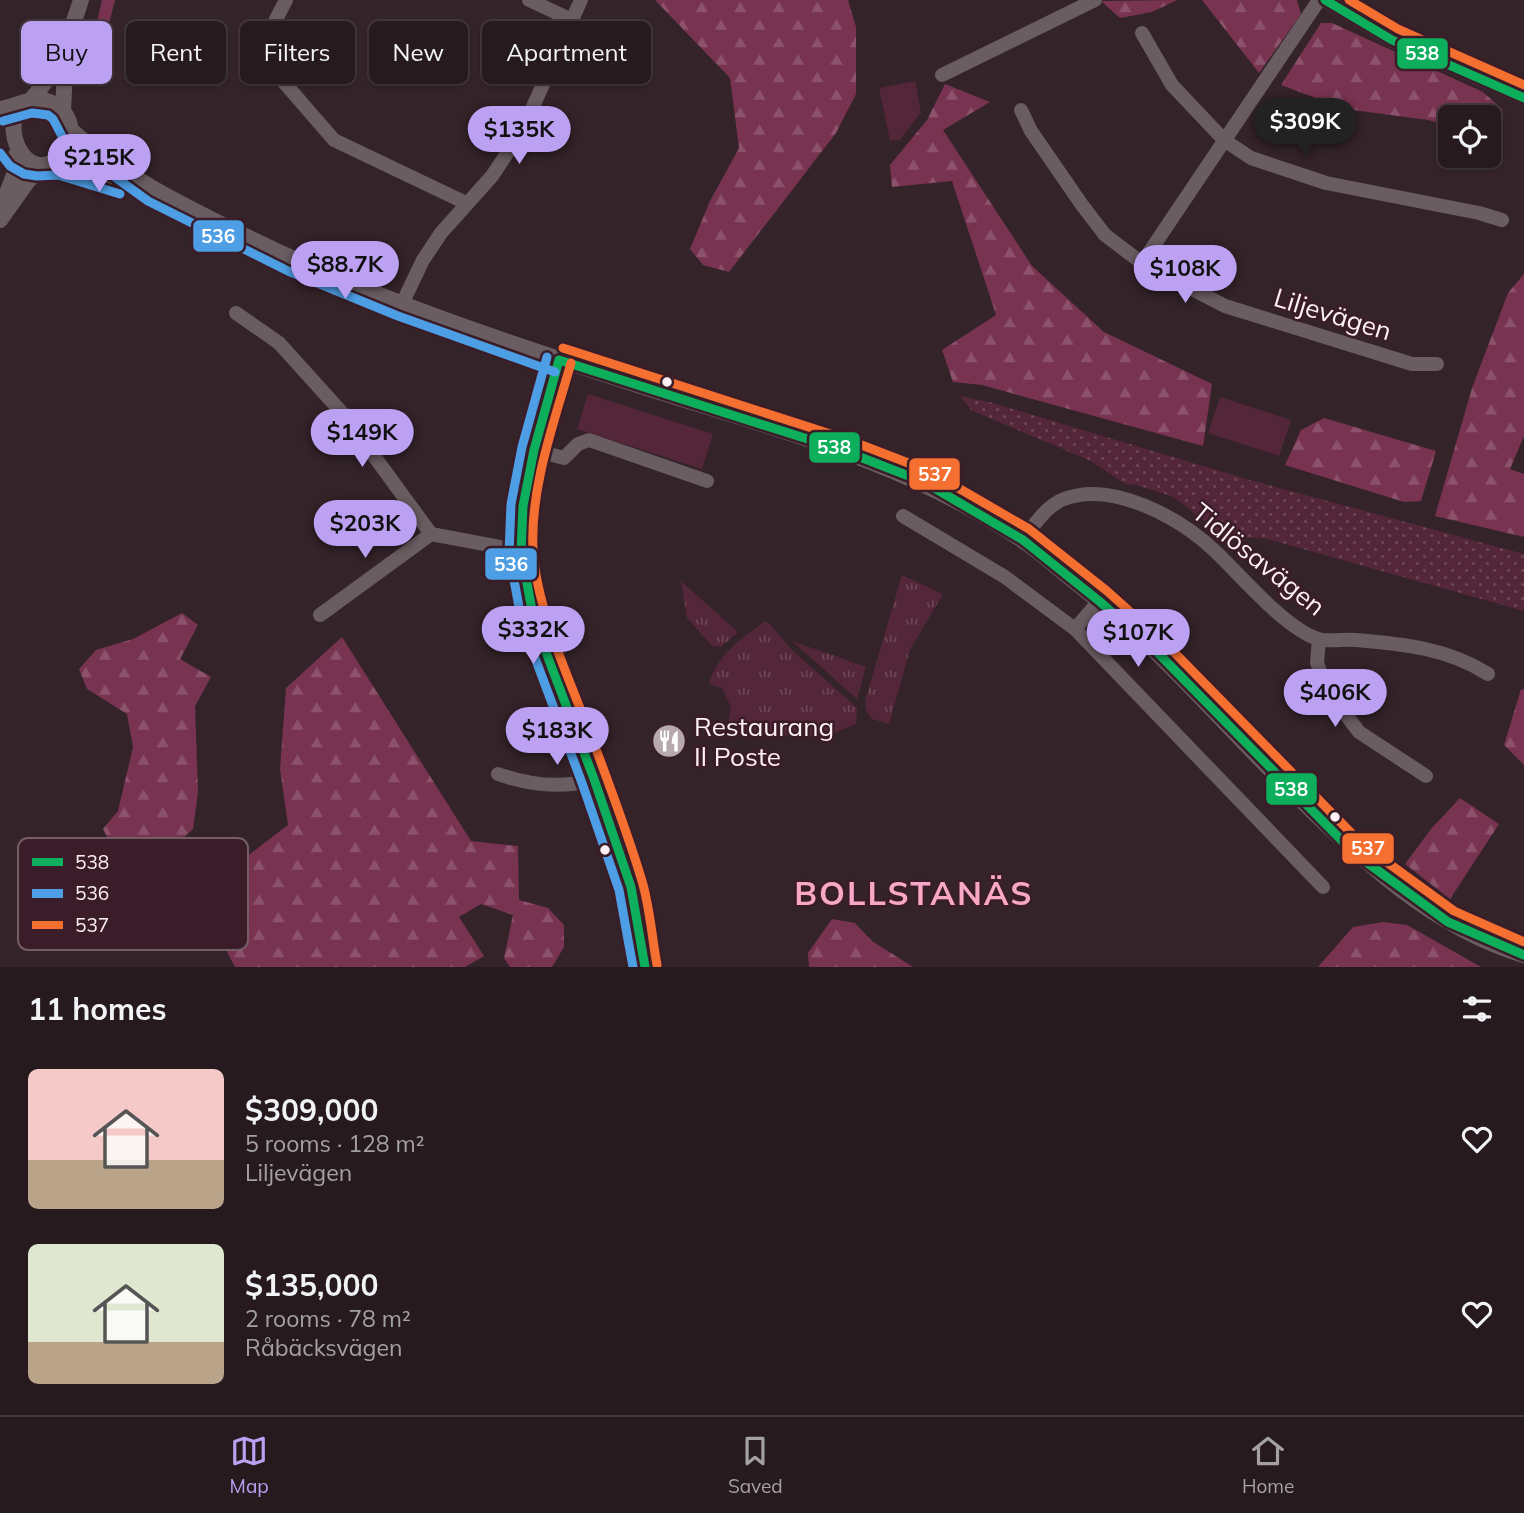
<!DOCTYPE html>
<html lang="en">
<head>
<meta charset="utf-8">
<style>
	body { margin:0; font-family:Mulish,sans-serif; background:#33272c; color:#f1f3f6; height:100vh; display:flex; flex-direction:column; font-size:26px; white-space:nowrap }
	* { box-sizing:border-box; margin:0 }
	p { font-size:23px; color:#a4a1a4 }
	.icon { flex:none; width:38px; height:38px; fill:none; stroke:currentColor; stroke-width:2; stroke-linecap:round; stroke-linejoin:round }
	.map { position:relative; height:967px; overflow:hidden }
	.sheet { display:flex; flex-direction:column; background:#271a1f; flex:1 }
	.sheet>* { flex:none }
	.guide { position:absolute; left:21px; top:21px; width:700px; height:63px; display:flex; gap:14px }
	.buttons { position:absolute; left:1438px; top:105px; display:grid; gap:14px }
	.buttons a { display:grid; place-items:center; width:63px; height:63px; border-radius:10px; background:#271a1f; box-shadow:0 2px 5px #0004,0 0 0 2px #43383d; font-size:35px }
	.price { position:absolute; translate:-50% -60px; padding:0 16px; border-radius:24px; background:#bca0f2; color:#111; font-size:23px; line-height:46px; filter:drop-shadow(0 2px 4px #0008) }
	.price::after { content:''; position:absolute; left:50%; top:42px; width:21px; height:16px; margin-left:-10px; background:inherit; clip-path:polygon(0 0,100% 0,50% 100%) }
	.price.current { background:#222; color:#fff }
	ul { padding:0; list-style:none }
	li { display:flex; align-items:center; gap:21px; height:175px; padding:0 28px }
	li span { display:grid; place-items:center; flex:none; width:196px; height:140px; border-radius:10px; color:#555 }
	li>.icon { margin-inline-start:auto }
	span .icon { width:84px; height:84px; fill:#fffc; stroke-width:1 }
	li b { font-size:30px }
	h2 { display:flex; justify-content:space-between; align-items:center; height:84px; padding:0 28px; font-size:30px }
	.chip { padding:0 24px; border-radius:10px; background:#271a1f; box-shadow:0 2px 5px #0004,0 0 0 2px #43383d; font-size:24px; line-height:63px }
	.chip.current { background:#bca0f2; color:#111 }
	.tab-bar { display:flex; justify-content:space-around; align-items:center; height:98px; border-top:2px solid #43383d; background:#271a1f; font-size:19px; color:#a4a1a4 }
	.tab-bar a { display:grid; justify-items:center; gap:4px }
	.tab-bar .current { color:#bca0f2 }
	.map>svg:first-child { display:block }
	.grass { fill:url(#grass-dots) }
	.forest { fill:url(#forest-firs) }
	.park { fill:url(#park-tufts) }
	.garden { fill:#542639 }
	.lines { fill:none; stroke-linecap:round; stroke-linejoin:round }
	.minor { stroke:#6a5d61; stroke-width:14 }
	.tertiary { stroke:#6a5d61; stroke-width:16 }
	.bus-1-casing { stroke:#3a1d28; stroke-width:14 }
	.bus-2-casing { stroke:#3a1d28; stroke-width:14 }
	.bus-3-casing { stroke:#3a1d28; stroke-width:14 }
	.bus-1 { stroke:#0daf5c; stroke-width:9 }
	.bus-2 { stroke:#4d9ee5; stroke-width:9 }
	.bus-3 { stroke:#f46f30; stroke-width:9 }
	.bus-dot { fill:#fef1f5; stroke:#3a1d28; stroke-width:2.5 }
	.labels { text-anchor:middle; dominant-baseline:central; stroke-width:5; stroke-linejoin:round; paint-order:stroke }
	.street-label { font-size:26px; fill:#fef1f5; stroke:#3a1d28 }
	.poi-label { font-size:26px; fill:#fef1f5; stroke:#3a1d28; text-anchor:start }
	.district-label { font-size:33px; font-weight:bold; letter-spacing:2px; fill:#f8a8c5; stroke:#3a1d28 }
	.key { fill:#3a1d28; stroke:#755d66; stroke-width:2 }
	.key-label { font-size:19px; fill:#fef1f5 }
	.line-badge { stroke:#3a1d28; stroke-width:2.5 }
	.badge-label { font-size:19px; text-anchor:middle; font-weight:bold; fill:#fff }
</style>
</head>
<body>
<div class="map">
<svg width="1524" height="967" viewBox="0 0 1524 967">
	<defs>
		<pattern id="grass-dots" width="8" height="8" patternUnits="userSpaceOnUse" patternTransform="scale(1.75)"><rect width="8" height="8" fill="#542639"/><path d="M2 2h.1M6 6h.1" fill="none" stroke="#6e4656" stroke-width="1.8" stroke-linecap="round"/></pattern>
		<pattern id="forest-firs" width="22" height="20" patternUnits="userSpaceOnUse" patternTransform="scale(1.75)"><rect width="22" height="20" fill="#783351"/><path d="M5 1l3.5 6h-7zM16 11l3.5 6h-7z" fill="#8c516b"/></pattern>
		<pattern id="park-tufts" width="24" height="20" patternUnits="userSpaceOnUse" patternTransform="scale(1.75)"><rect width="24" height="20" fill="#542639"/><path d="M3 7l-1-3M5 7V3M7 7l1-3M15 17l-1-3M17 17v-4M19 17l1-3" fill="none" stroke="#6e4656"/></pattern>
	</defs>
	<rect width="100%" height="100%" fill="#342329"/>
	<path class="grass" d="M 960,396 L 993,403 L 1250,480 L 1524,554 L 1524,611 L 1264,538 L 1225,537 L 1174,497 L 1137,485 L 1125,484 L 1091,461 L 971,410 Z"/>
	<path class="forest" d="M 102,0 L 115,0 L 105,39 L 95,31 Z
		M 655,0 L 848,0 L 856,27 L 856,94 L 836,133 L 729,272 L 703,265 L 690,249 L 710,201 L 739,148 L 730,78 Z
		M 1177,0 L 1152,12 L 1120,18 L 1101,1 Z
		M 1202,0 L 1297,0 L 1301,14 L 1259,73 Z
		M 1321,23 L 1332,23 L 1483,92 L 1503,110 L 1489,130 L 1489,117 L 1451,117 L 1451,126 L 1428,120 L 1345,109 L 1281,85 Z
		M 945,84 L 990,102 L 943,130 L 1032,266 L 1104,332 L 1212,384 L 1203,446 L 982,385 L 953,382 L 942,350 L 996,315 L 952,181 L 892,187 L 890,165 L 927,120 Z
		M 1524,274 L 1524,436 L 1510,469 L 1524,474 L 1524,537 L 1435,516 L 1472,388 L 1508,293 Z
		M 1324,418 L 1436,451 L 1421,501 L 1404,502 L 1285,465 L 1301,430 Z
		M 182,613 L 198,625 L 180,659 L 211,677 L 195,706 L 198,792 L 193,829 L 161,859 L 119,860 L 103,829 L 118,811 L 133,747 L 127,714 L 87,689 L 79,669 L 96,650 L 133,639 Z
		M 342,637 L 471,841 L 518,846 L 519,900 L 548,908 L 564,925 L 564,947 L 552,967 L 510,967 L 504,958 L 513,915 L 481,904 L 459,917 L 484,956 L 465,967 L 235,967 L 212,922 L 204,901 L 233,867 L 288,825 L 280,769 L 286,688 Z
		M 1521,689 L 1524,690 L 1524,765 L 1504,745 Z
		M 1460,798 L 1499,824 L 1450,899 L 1405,864 L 1431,829 Z
		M 832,919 L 855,923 L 872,941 L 913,967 L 809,967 L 808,953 Z
		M 1383,922 L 1407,925 L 1481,967 L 1318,967 L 1353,927 Z"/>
	<path class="park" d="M 902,575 L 943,594 L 910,650 L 889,724 L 872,719 L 866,710 L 865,701 Z
		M 681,581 L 738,632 L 721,647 L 712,646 L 687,618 Z
		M 764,622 L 769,623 L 793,651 L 857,708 L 856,724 L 823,737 L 759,734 L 728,724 L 731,707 L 722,688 L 709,684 C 717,655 740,640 764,622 Z
		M 792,641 L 866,667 L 857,699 Z"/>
	<path class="garden" d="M 915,81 L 921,112 L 900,140 L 890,141 L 879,88 Z
		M 588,394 L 713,434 L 702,469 L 577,429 Z
		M 1220,397 L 1291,420 L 1279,456 L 1208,433 Z"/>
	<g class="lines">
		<path class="minor" d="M 286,0 L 269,33 L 262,57 L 334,140 L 466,203
			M 529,0 L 572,20
			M 1325,0 L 1392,40 L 1524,98
			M 1142,33 L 1172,85 L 1224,140 L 1251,158 L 1326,183 L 1479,213 L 1502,220
			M 942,75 L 1095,0
			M 1021,110 L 1031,131 L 1082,205 L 1105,235 L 1142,263 L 1225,306 L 1412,364 L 1437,364
			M 1142,263 L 1319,0
			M 402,304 L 423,260 L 441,233 L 492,176 L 522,131 L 581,0
			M 236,313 L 279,343 L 344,415 L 431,534 L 521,551
			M 559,360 L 534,450 L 523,506 L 521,551 L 531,605 L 541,639 L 594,779 L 631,887 L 645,967
			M 534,450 L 564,458 L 578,444 L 589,440 L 707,481
			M 903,516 L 1005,577 L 1075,629 L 1323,887
			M 1023,540 C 1033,526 1047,505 1064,499 C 1113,480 1182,519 1217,553 C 1242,577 1286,629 1318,639 C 1329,642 1344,639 1356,640 C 1403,644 1447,648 1488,674
			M 320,615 L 431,534
			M 1075,629 L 1099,601
			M 1319,639 L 1317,663 L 1326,688 L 1359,732 L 1426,776
			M 498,774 C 529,785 563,789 594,779"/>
		<path class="tertiary" d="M 30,101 C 57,71 69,38 81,0
			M 0,109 C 14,107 28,98 42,100 C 69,104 79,134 63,153 C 34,188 0,140 19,105
			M 63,111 L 66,49
			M 72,131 C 121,175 180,204 239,233 C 376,301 523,348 669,395 C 793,434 913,466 1022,540 C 1039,551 1054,565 1069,577 C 1100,602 1131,627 1159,655 C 1206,701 1249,750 1296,795 C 1361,860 1434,928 1524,955
			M 56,161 L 141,187
			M 2,206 L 14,175 L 16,155
			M 0,220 L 27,182 L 42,166"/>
		<g class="bus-1-casing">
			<path id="bus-1" d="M 1325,0 L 1392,40 L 1524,98
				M 559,360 L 842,450 L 924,482 L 1023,540 L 1099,601 L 1157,652 L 1354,853 L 1448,922 L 1524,955
				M 559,360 L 534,450 L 523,506 L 521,551 L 531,605 L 541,639 L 594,779 L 631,887 L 645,967"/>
		</g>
		<g class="bus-2-casing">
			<path id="bus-2" d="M 3,121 L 32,113 L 48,115 L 53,119 L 64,140 L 148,201 L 288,271 L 398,316 L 555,372
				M 0,153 L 10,166 L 24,174 L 37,176 L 58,175 L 120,194
				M 547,357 L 522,447 L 511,504 L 509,553 L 519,607 L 529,642 L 582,783 L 619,890 L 633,967"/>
		</g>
		<g class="bus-3-casing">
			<path id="bus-3" d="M 1349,0 L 1398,29 L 1524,85
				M 563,348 L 846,439 L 929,471 L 1029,529 L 1107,591 L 1165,643 L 1362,844 L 1454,911 L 1524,942
				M 571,363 C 554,423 530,487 533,550 C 537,612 571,683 593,741 C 610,787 628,834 642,881 C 650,908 652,938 657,965"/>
		</g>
		<use href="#bus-1" class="bus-1"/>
		<use href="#bus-2" class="bus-2"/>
		<use href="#bus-3" class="bus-3"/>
	</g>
	<defs>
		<g id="restaurant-disc" transform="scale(1.75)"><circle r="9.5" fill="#b7a9ae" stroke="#3a1d28"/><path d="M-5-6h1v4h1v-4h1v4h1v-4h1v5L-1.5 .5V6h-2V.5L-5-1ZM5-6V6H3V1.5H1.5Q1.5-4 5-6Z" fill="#fff"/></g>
	</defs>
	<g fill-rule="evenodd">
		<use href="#restaurant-disc" x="669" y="741"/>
	</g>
	<g class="bus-dot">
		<circle cx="667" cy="382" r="6"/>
		<circle cx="1335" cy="817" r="6"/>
		<circle cx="605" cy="850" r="6"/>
	</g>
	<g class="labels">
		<g class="street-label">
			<text transform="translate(1333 314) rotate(17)">Liljevägen</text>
			<text transform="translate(1259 559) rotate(39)">Tidlösavägen</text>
		</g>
		<g class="poi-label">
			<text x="694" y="726">Restaurang<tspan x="694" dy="30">Il Poste</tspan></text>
		</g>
		<g class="district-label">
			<text x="914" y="892">BOLLSTANÄS</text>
		</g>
	</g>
	<rect x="18" y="838" width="230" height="112" rx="10" class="key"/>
	<rect x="32" y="858" width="31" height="8" fill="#0daf5c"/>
	<rect x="32" y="889" width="31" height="9" fill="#4d9ee5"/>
	<rect x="32" y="921" width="31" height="8" fill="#f46f30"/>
	<g class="key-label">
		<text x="75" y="869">538</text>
		<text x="75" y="900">536</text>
		<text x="75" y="932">537</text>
	</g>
	<g class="line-badge">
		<rect x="1396" y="37" width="53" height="33" rx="7" fill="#0daf5c"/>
		<rect x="192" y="219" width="53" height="34" rx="7" fill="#4d9ee5"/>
		<rect x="808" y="431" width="53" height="33" rx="7" fill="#0daf5c"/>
		<rect x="908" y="457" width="53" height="34" rx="7" fill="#f46f30"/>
		<rect x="484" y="547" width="54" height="34" rx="7" fill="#4d9ee5"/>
		<rect x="1265" y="772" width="53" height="34" rx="7" fill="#0daf5c"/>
		<rect x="1341" y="832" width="54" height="33" rx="7" fill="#f46f30"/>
	</g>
	<g class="badge-label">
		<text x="1422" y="60">538</text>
		<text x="218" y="243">536</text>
		<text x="834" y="454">538</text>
		<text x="935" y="481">537</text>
		<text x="511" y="571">536</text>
		<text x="1291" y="796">538</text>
		<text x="1368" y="855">537</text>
	</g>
</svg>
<div class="buttons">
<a><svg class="icon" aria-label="locate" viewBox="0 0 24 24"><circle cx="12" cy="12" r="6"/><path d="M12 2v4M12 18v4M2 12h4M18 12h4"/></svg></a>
</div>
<b class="price current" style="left:1305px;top:158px">$309K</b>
<b class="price" style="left:519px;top:166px">$135K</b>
<b class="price" style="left:99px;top:194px">$215K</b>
<b class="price" style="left:345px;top:301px">$88.7K</b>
<b class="price" style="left:1185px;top:305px">$108K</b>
<b class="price" style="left:362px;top:469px">$149K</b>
<b class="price" style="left:365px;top:560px">$203K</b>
<b class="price" style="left:533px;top:666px">$332K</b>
<b class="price" style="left:1138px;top:669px">$107K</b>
<b class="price" style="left:1335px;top:729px">$406K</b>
<b class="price" style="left:557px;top:767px">$183K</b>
<div class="guide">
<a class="chip current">Buy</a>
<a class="chip">Rent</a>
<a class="chip">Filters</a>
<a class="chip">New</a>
<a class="chip">Apartment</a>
</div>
</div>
<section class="sheet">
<h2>11 homes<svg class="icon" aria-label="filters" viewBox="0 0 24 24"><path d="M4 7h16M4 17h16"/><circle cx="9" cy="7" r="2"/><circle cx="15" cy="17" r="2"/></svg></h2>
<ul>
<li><span style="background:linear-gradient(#f6c9c9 65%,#b9a48a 0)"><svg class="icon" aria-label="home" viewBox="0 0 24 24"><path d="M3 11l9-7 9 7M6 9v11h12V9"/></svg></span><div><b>$309,000</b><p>5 rooms · 128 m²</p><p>Liljevägen</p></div><svg class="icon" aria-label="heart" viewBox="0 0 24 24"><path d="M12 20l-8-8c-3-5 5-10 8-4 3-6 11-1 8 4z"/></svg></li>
<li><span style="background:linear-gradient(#dfe7d0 70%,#b9a48a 0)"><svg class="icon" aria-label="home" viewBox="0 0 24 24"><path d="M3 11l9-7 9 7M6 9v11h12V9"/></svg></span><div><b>$135,000</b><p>2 rooms · 78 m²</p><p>Råbäcksvägen</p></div><svg class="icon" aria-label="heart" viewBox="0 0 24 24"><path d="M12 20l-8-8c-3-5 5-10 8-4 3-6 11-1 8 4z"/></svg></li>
</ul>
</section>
<nav class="tab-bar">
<a class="current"><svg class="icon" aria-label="map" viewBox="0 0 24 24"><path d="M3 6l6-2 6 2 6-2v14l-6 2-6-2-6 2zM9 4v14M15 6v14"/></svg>Map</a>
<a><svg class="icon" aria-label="saved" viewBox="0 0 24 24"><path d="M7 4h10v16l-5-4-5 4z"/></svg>Saved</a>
<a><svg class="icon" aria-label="home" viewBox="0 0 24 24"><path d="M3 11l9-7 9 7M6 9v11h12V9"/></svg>Home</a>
</nav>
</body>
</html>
